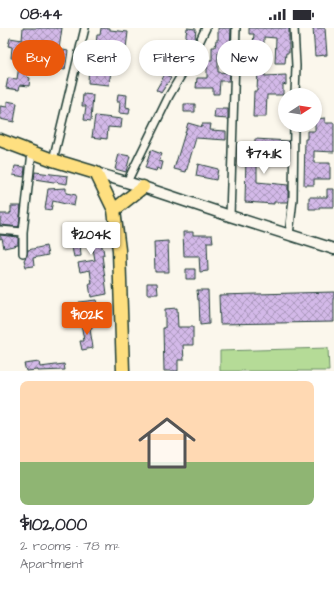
<!DOCTYPE html>
<html lang="en">
<head>
<meta charset="utf-8">
<style>
	body { margin:0; font-family:"Architects Daughter",sans-serif; background:#f7f7f7; color:#2b2b33; height:100vh; display:flex; flex-direction:column; font-size:15px; white-space:nowrap }
	* { box-sizing:border-box; margin:0 }
	p { font-size:13px; color:#7c7c81 }
	.icon { flex:none; width:22px; height:22px; fill:none; stroke:currentColor; stroke-width:2; stroke-linecap:round; stroke-linejoin:round }
	.map { position:relative; height:343px; overflow:hidden }
	.panel { display:flex; flex-direction:column; background:#fff; flex:1 }
	.panel>* { flex:none }
	.banner { position:absolute; left:12px; top:12px; width:310px; height:36px; display:flex; gap:8px }
	.needle { width:26px; rotate:78deg }
	.buttons { position:absolute; left:278px; top:60px; display:grid; gap:8px }
	.buttons a { display:grid; place-items:center; width:44px; height:44px; border-radius:50%; background:#fff; box-shadow:0 2px 6px #0003; font-size:20px }
	.price { position:absolute; translate:-50% -34px; padding:0 9px; border-radius:4px; background:#fff; color:#222; font-size:13px; line-height:26px; filter:drop-shadow(0 1px 2px #0008) }
	.price::after { content:''; position:absolute; left:50%; top:24px; width:12px; height:9px; margin-left:-6px; background:inherit; clip-path:polygon(0 0,100% 0,50% 100%) }
	.price.on { background:#ea580c; color:#fff }
	ul { padding:0; list-style:none }
	li { display:grid; align-content:center; gap:8px; height:212px; padding:0 20px }
	li span { display:grid; place-items:center; height:124px; border-radius:8px; color:#555 }
	li>.icon { margin-inline-start:auto }
	span .icon { width:72px; height:72px; fill:#fffc; stroke-width:1 }
	li b { font-size:17px }
	.tag { padding:0 14px; border-radius:18px; background:#fff; box-shadow:0 2px 6px #0003; font-size:14px; line-height:36px }
	.tag.on { background:#ea580c; color:#fff }
	.status { display:flex; justify-content:space-between; align-items:center; height:28px; padding:0 20px; background:#fff; direction:ltr }
	.status svg { height:11px; fill:currentColor }
	.map>svg:first-child { display:block }
	.grass { fill:#b5db97; stroke:#6a8c66 }
	.building { fill:url(#building-cross-hatch); stroke:#1f3d34 }
	.lines { fill:none; stroke-linecap:round; stroke-linejoin:round }
	.street-casing { stroke:#1f3d34; stroke-width:10 }
	.secondary-casing { stroke:#1f3d34; stroke-width:13 }
	.primary-casing { stroke:#1f3d34; stroke-width:15 }
	.street { stroke:#fbf7ec; stroke-width:7 }
	.secondary { stroke:#fbf7ec; stroke-width:10 }
	.primary { stroke:#fedf80; stroke-width:12 }
</style>
</head>
<body>
<div class="status"><b>08:44</b><svg viewBox="0 0 49 12"><path d="M0 12V9h3v3zM5 12V6h3v6zM10 12V3h3v9zM15 12V0h3v12zM26 1h20v11H26zM47 4h2v5h-2z"/></svg></div>
<div class="map">
<svg width="334" height="343" viewBox="0 0 334 343">
	<defs>
		<pattern id="building-cross-hatch" width="8" height="8" patternUnits="userSpaceOnUse"><rect width="8" height="8" fill="#d3b9e8"/><path d="M0 0l8 8M0 8l8-8" fill="none" stroke="#ab98bd"/></pattern>
	</defs>
	<rect width="100%" height="100%" fill="#fbf7ec"/>
	<filter id="ink" filterUnits="userSpaceOnUse"><feTurbulence type="fractalNoise" baseFrequency=".025" numOctaves="2"/><feDisplacementMap in="SourceGraphic" scale="8" xChannelSelector="R" yChannelSelector="G"/><feConvolveMatrix kernelMatrix="1 2 1 2 8 2 1 2 1" color-interpolation-filters="sRGB"/></filter>
	<g filter="url(#ink)">
		<path class="grass" d="M 328,320 L 329,343 L 220,343 L 220,323 Z"/>
		<path class="building" d="M 23,0 L 62,0 L 59,21 L 68,23 L 65,42 L 53,40 L 55,25 L 50,24 L 51,20 L 33,17 L 27,49 L 30,50 L 29,58 L 20,57 L 19,62 L 6,60 L 8,50 L 17,51 L 20,31 L 11,30 L 12,19 L 8,18 L 10,10 L 22,12 Z
			M 101,0 L 110,0 L 110,2 L 128,4 L 126,20 L 107,18 L 105,35 L 112,36 L 109,57 L 88,55 L 89,34 L 94,35 L 97,7 L 100,7 Z
			M 187,0 L 196,1 L 195,11 L 193,15 L 185,14 Z
			M 218,0 L 231,0 L 230,22 L 222,22 L 222,26 L 218,25 L 218,44 L 230,45 L 229,53 L 220,53 L 219,66 L 213,66 L 213,60 L 196,60 L 197,50 L 207,50 L 207,32 L 212,32 L 212,19 L 215,19 L 216,12 L 218,12 Z
			M 249,0 L 289,0 L 289,25 L 286,25 L 285,35 L 275,35 L 276,10 L 264,9 L 264,16 L 262,16 L 261,34 L 265,34 L 265,48 L 286,47 L 286,57 L 283,56 L 283,67 L 267,67 L 266,89 L 253,89 L 254,63 L 257,63 L 258,42 L 255,42 L 255,25 L 252,25 L 254,6 L 249,6 Z
			M 313,0 L 325,0 L 327,27 L 315,28 Z
			M 165,46 L 171,50 L 161,65 L 156,62 Z
			M 83,66 L 93,67 L 91,93 L 84,92 L 86,78 L 82,78 Z
			M 118,66 L 127,67 L 126,79 L 130,80 L 129,86 L 119,85 L 120,74 L 117,74 Z
			M 7,73 L 17,75 L 14,94 L 0,91 L 0,78 L 7,79 Z
			M 184,76 L 195,76 L 195,84 L 184,84 Z
			M 215,81 L 228,81 L 228,91 L 214,90 Z
			M 95,88 L 122,91 L 121,100 L 108,99 L 107,111 L 92,109 Z
			M 325,90 L 325,95 L 334,95 L 334,124 L 314,123 L 314,135 L 330,135 L 330,151 L 314,151 L 314,157 L 304,157 L 305,111 L 307,111 L 307,103 L 315,103 L 315,91 Z
			M 188,95 L 202,99 L 202,96 L 211,96 L 210,102 L 226,103 L 226,112 L 196,110 L 186,144 L 174,141 Z
			M 255,111 L 289,113 L 289,123 L 265,122 L 264,134 L 257,134 L 257,154 L 288,157 L 288,174 L 274,174 L 274,176 L 245,174 L 246,127 L 254,128 Z
			M 151,122 L 162,126 L 159,133 L 163,134 L 161,142 L 157,140 L 156,143 L 145,140 Z
			M 119,126 L 130,128 L 126,144 L 115,141 Z
			M 198,136 L 218,141 L 216,152 L 196,148 Z
			M 15,138 L 25,139 L 24,149 L 13,147 Z
			M 35,144 L 68,148 L 67,156 L 34,151 Z
			M 66,160 L 66,165 L 76,167 L 74,178 L 53,173 L 51,182 L 45,181 L 48,161 Z
			M 327,161 L 334,161 L 334,179 L 319,179 L 319,181 L 309,181 L 309,169 L 327,169 Z
			M 11,178 L 21,178 L 19,199 L 0,197 L 0,186 L 10,186 L 10,184 L 11,185 Z
			M 78,197 L 102,197 L 102,220 L 103,220 L 104,227 L 102,227 L 107,266 L 91,269 L 89,256 L 92,256 L 90,242 L 80,244 L 78,235 L 95,232 L 92,215 L 80,215 L 81,228 L 74,229 L 71,215 L 64,214 L 65,206 L 79,208 Z
			M 183,204 L 193,204 L 193,207 L 212,207 L 213,214 L 207,214 L 208,243 L 200,244 L 199,228 L 184,228 Z
			M 0,207 L 18,209 L 18,217 L 4,220 L 2,210 L 0,211 Z
			M 168,213 L 169,244 L 155,244 L 154,214 Z
			M 46,218 L 48,227 L 33,230 L 34,238 L 26,239 L 24,232 L 27,227 L 28,222 Z
			M 186,241 L 195,241 L 195,251 L 186,251 Z
			M 147,255 L 157,255 L 158,266 L 147,266 Z
			M 197,262 L 208,262 L 209,296 L 200,297 L 199,272 L 198,272 Z
			M 334,264 L 334,294 L 220,296 L 219,267 Z
			M 96,272 L 98,279 L 80,281 L 79,274 Z
			M 177,280 L 178,299 L 193,299 L 193,317 L 183,317 L 184,332 L 178,332 L 178,343 L 164,343 L 163,300 L 165,300 L 165,281 Z
			M 91,294 L 92,301 L 90,301 L 93,320 L 82,322 L 80,313 L 84,313 L 81,295 Z
			M 39,334 L 40,339 L 64,336 L 65,342 L 38,343 L 38,342 L 26,343 L 24,336 Z"/>
		<g class="lines">
			<g class="street-casing">
				<path id="street" d="M 294,0 L 296,38 L 295,67
					M 53,132 L 85,0
					M 127,154 L 169,68 L 193,27 L 206,0
					M 230,188 L 236,0
					M 0,202 L 23,204
					M 289,207 L 293,171 L 294,97
					M 23,225 L 23,204 L 32,124"/>
			</g>
			<g class="secondary-casing">
				<path id="secondary" d="M 96,145 L 143,159 L 230,188 L 334,221"/>
			</g>
			<g class="primary-casing">
				<path id="primary" d="M 0,112 L 53,132 L 96,145 L 114,182 L 119,222 L 123,343
					M 114,182 L 143,159"/>
			</g>
			<use href="#street" class="street"/>
			<use href="#secondary" class="secondary"/>
			<use href="#primary" class="primary"/>
		</g>
	</g>
</svg>
<div class="buttons">
<a><svg class="needle" viewBox="-14 -14 28 28"><path d="M0-13l5 13h-10z" fill="#e53935"/><path d="M0 13l5-13h-10z" fill="#7c7c81"/></svg></a>
</div>
<b class="price" style="left:264px;top:147px">$74.1K</b>
<b class="price" style="left:91px;top:228px">$204K</b>
<b class="price on" style="left:87px;top:308px">$102K</b>
<div class="banner">
<a class="tag on">Buy</a>
<a class="tag">Rent</a>
<a class="tag">Filters</a>
<a class="tag">New</a>
</div>
</div>
<section class="panel">
<ul>
<li><span style="background:linear-gradient(#ffd9b3 65%,#8fb573 0)"><svg class="icon" aria-label="home" viewBox="0 0 24 24"><path d="M3 11l9-7 9 7M6 9v11h12V9"/></svg></span><div><b>$102,000</b><p>2 rooms · 78 m²</p><p>Apartment</p></div></li>
</ul>
</section>
</body>
</html>
